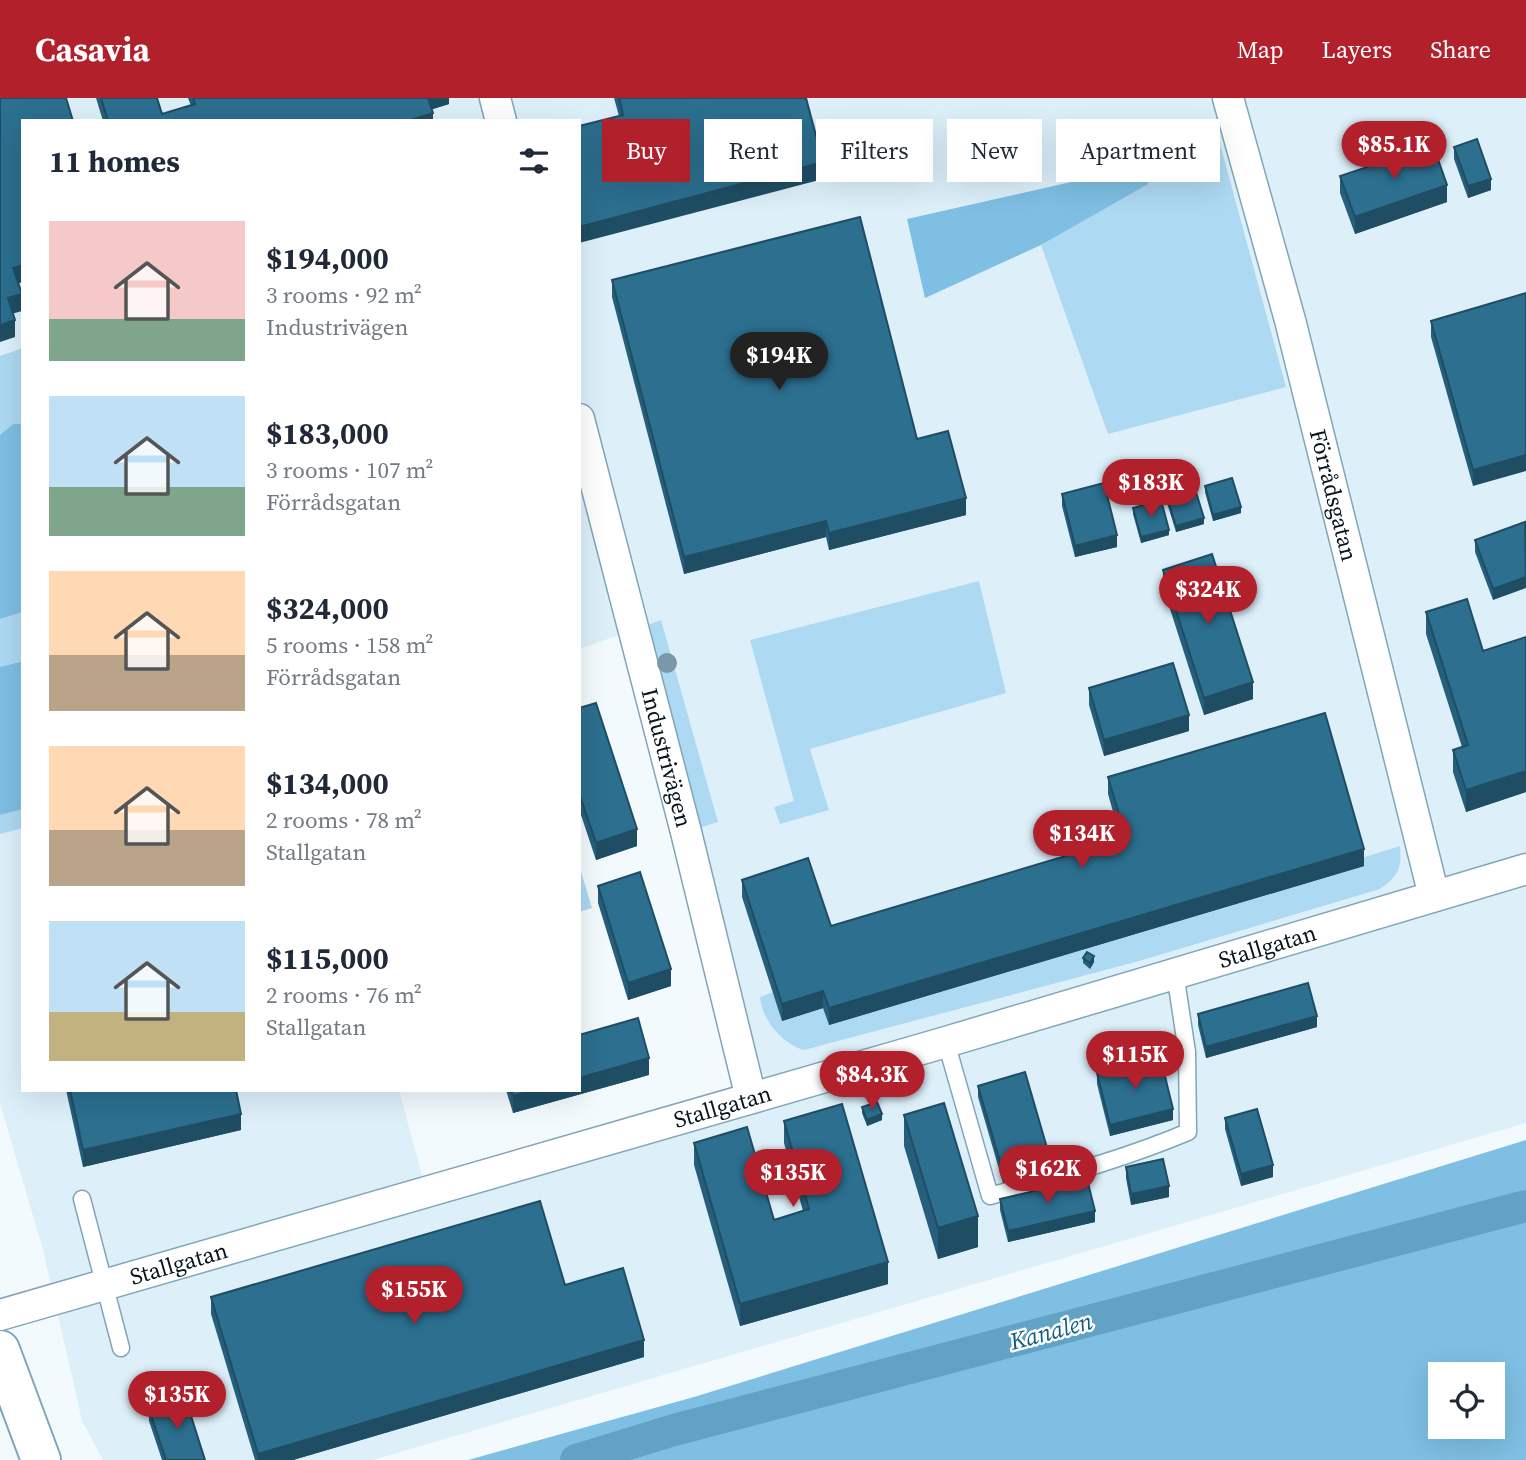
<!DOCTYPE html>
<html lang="en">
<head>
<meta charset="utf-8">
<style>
	body { margin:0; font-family:"Source Serif 4",serif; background:#f6f6f7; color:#1f2937; height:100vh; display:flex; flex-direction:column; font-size:26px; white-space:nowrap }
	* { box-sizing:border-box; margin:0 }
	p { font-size:23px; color:#747a83 }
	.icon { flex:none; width:38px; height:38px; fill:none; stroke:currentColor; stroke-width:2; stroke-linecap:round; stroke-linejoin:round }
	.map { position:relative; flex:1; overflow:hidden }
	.side { position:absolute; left:21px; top:21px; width:560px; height:973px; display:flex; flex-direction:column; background:#fff; border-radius:0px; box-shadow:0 7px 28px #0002 }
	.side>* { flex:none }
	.banner { position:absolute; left:602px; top:21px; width:665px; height:63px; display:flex; gap:14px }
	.fabs { position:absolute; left:1428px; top:1264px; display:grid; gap:14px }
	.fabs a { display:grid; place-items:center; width:77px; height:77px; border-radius:0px; background:#fff; box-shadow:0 7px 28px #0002; font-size:35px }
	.price { position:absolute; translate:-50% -60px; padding:0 16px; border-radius:24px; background:#b2202c; color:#fff; font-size:23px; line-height:46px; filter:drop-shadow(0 2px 4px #0008) }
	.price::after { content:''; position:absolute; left:50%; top:42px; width:21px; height:16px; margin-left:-10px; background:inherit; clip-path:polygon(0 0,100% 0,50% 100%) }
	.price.selected { background:#222; color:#fff }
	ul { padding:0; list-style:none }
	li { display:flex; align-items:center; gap:21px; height:175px; padding:0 28px }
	li span { display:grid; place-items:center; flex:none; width:196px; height:140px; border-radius:0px; color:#555 }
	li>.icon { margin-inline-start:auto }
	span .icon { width:84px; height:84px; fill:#fffc; stroke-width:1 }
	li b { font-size:30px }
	h2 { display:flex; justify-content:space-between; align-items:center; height:84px; padding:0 28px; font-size:30px }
	.tag { padding:0 24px; border-radius:0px; background:#fff; box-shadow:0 7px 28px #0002; font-size:24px; line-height:63px }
	.tag.selected { background:#b2202c; color:#fff }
	header { display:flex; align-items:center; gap:42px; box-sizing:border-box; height:98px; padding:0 35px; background:#b2202c; color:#fff }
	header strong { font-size:33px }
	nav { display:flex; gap:38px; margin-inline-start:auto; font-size:24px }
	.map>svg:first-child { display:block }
	.built { fill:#ddf0fa; fill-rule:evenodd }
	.green { fill:#add9f2 }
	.forest { fill:#7ebfe3; fill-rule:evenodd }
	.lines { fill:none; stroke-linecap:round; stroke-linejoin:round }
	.canal { stroke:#62a2c5; stroke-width:32 }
	.service-casing { stroke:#80a5b9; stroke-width:19 }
	.minor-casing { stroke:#80a5b9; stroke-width:33 }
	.secondary-casing { stroke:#80a5b9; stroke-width:42 }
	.service { stroke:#fff; stroke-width:16 }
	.minor { stroke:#fff; stroke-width:30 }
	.secondary { stroke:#fff; stroke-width:38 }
	.tree { fill:#7999a9 }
	.wall { fill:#265f7b }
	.shaded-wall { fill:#1f4e64 }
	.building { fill:#2c6f8f; stroke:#1f4e64; stroke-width:2 }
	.labels { text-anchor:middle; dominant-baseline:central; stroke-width:5; stroke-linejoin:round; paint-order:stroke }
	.street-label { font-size:23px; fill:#07151c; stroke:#fff }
	.water-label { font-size:24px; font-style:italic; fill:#0c5f82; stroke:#fff }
</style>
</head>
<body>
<header>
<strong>Casavia</strong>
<nav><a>Map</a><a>Layers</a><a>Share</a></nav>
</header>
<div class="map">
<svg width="1526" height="1362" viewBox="0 0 1526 1362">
	<rect width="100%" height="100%" fill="#f3fafe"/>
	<path class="built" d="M 0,0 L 1526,0 L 1526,1025 L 373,1362 L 103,1362 L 82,1323 L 43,1152 L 0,1006 ZM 23,23 L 579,23 L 579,551 L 634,532 L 751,1000 L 426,1092 L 399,992 L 23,992 Z"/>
	<path class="green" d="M 1219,42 L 1286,289 L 1108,336 L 1041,147 Z
		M 23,250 L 23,326 L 13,326 L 0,337 L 0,258 Z
		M 979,483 L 1006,595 L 810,651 L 829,712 L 780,726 L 774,709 L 794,703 L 750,542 Z
		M 23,514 L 23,563 L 0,569 L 0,521 Z
		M 661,522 L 718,724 L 686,734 L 634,532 Z
		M 23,711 L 23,730 L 0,736 L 0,717 Z
		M 1400,748 C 1402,771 1398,778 1380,791 L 1139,863 L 804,952 C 782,946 762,922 760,899 L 773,894 L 823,910 L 829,927 Z
		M 579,767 L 592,810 L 579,814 Z"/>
	<path class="forest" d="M 1142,68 L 1148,86 L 1041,147 L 925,200 L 907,121 Z
		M 13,326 L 23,326 L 23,514 L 0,521 L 0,337 Z
		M 23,563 L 23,711 L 0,717 L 0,569 Z
		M 1526,1042 L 1526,1362 L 468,1362 L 694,1299 ZM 1440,1276 L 1493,1276 L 1493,1328 L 1440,1328 Z"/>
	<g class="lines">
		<path class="canal" d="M 576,1362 L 674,1332 L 1526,1108"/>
		<g class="service-casing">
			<path id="service" d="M 946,944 L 990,1098 C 1057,1079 1124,1061 1188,1034 L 1187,954 L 1175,875
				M 82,1101 L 121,1250"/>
		</g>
		<g class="minor-casing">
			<g id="minor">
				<path d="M 495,0 L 501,23"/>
				<path id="s1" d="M 1228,0 L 1290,222 L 1434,798"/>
				<path id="s2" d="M 579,321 L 686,734 L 751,1000"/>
				<path id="s3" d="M 0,1217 L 946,944 L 1526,771"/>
			</g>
		</g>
		<g class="secondary-casing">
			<path id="secondary" d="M 0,1252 L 41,1362"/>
		</g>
		<use href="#service" class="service"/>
		<use href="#minor" class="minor"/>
		<use href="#secondary" class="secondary"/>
	</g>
	<circle class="tree" cx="667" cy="565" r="10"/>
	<path class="wall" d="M 96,0 L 157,0 L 162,16 L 191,8 L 188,0 L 449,0 L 449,6 L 432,11 L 433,23 L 103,23 Z
		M 614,0 L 806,0 L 823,81 L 619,18 Z
		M 1454,49 L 1491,92 L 1468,100 L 1454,61 Z
		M 1340,78 L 1447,104 L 1355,136 L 1340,95 Z
		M 612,182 L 917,341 L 966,417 L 829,452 L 826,439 L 684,476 L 612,199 Z
		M 1526,195 L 1473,388 L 1431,239 L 1431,223 Z
		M 1205,388 L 1241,415 L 1213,423 L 1205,394 Z
		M 1062,396 L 1117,449 L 1075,459 L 1062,408 Z
		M 1167,399 L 1204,426 L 1176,434 L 1167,405 Z
		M 1133,410 L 1169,437 L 1141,445 L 1133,416 Z
		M 1525,424 L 1493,502 L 1475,454 L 1475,442 Z
		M 1163,472 L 1253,601 L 1204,617 L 1163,489 Z
		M 1426,514 L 1483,553 L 1526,539 L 1526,694 L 1466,714 L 1453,674 L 1453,652 L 1462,649 L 1426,536 Z
		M 1089,590 L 1189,633 L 1104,658 L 1089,607 Z
		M 579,610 L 637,748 L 596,762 L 579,711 Z
		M 1108,679 L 1364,768 L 829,927 L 823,910 L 782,923 L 742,799 L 742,782 L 831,828 L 1121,742 L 1108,696 Z
		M 598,788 L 671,888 L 628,902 L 598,805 Z
		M 1083,860 L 1094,864 L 1090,871 L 1083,865 Z
		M 1198,916 L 1317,929 L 1206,960 L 1198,927 Z
		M 1097,975 L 1173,1022 L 1110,1038 L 1097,986 Z
		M 649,977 L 513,1015 L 506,992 L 579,992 Z
		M 978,988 L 1050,1071 L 1003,1085 L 978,999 Z
		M 66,992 L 236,992 L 241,1032 L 83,1069 Z
		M 862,1009 L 882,1022 L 867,1028 L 862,1015 Z
		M 904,1017 L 978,1149 L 938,1161 L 904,1048 Z
		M 1225,1020 L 1273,1079 L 1241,1088 L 1225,1031 Z
		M 784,1023 L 888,1186 L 740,1228 L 694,1067 L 694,1045 L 774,1122 L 803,1113 L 784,1045 Z
		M 1126,1069 L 1169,1099 L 1131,1107 L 1126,1080 Z
		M 1000,1101 L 1095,1124 L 1008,1144 L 1000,1112 Z
		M 565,1187 L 644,1259 L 293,1362 L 255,1362 L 211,1216 L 211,1199 Z
		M 149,1311 L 205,1362 L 162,1362 L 149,1323 Z"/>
	<path class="shaded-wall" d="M 427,0 L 449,0 L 449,6 L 427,13 Z
		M 433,15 L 433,23 L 408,23 Z
		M 823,64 L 823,81 L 579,145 L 579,129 Z
		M 1491,81 L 1491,92 L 1468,100 L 1468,88 Z
		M 1447,87 L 1447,104 L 1355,136 L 1355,119 Z
		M 23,167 L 23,184 L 13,187 L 13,170 Z
		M 22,196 L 22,213 L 8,217 L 8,200 Z
		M 15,222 L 15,239 L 0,244 L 0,227 Z
		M 1526,357 L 1526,373 L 1473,388 L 1473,372 Z
		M 966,400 L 966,417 L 829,452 L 829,435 Z
		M 1241,409 L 1241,415 L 1213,423 L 1213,417 Z
		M 1204,420 L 1204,426 L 1176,434 L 1176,428 Z
		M 826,423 L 826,439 L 684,476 L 684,459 Z
		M 1169,432 L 1169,437 L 1141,445 L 1141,439 Z
		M 1117,437 L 1117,449 L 1075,459 L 1075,448 Z
		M 1526,479 L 1526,490 L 1493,502 L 1493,491 Z
		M 1253,584 L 1253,601 L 1204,617 L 1204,600 Z
		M 1189,617 L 1189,633 L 1104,658 L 1104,642 Z
		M 1526,673 L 1526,694 L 1466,714 L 1466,692 Z
		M 637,731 L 637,748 L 596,762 L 596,745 Z
		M 1364,751 L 1364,768 L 829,927 L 829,910 Z
		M 1094,858 L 1094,864 L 1090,871 L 1090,865 Z
		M 671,871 L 671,888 L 628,902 L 628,885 Z
		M 823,893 L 823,910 L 782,923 L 782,906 Z
		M 1317,918 L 1317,929 L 1206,960 L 1206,949 Z
		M 649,960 L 649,977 L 513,1015 L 513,998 L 533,992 L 579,992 L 579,980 Z
		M 1173,1011 L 1173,1022 L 1110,1038 L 1110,1027 Z
		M 241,1016 L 241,1032 L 83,1069 L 83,1052 Z
		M 882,1016 L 882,1022 L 867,1028 L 867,1022 Z
		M 1050,1060 L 1050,1071 L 1003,1085 L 1003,1074 Z
		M 1273,1067 L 1273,1079 L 1241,1088 L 1241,1076 Z
		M 1169,1088 L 1169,1099 L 1131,1107 L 1131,1096 Z
		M 1095,1113 L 1095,1124 L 1008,1144 L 1008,1133 Z
		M 978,1118 L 978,1149 L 938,1161 L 938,1130 Z
		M 888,1164 L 888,1186 L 740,1228 L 740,1206 Z
		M 644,1242 L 644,1259 L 293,1362 L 258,1362 L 258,1356 Z"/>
	<path class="building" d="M 0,0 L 66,0 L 73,23 L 23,23 L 23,167 L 13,170 L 22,196 L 8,200 L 15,222 L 0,227 Z
		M 101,0 L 157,0 L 162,16 L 195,6 L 193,0 L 428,0 L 433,15 L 408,23 L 108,23 Z
		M 619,0 L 806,0 L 823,64 L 579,129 L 579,28 L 623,17 Z
		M 1477,41 L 1491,81 L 1468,88 L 1454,49 Z
		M 1433,47 L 1447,87 L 1355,119 L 1340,78 Z
		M 860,119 L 917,341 L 948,333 L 966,400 L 829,435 L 826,423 L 684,459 L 612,182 Z
		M 1526,195 L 1526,357 L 1473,372 L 1431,223 Z
		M 1232,380 L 1241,409 L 1213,417 L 1205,388 Z
		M 1104,385 L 1117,437 L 1075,448 L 1062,396 Z
		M 1195,391 L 1204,420 L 1176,428 L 1167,399 Z
		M 1161,402 L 1169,432 L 1141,439 L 1133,410 Z
		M 1525,424 L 1526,479 L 1493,491 L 1475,442 Z
		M 1212,456 L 1253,584 L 1204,600 L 1163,472 Z
		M 1467,501 L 1483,553 L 1526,539 L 1526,673 L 1466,692 L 1453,652 L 1468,647 L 1426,514 Z
		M 1173,565 L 1189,617 L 1104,642 L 1089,590 Z
		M 596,605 L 637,731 L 596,745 L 579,695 L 579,610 Z
		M 1325,615 L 1364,751 L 829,910 L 823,893 L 782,906 L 742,782 L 808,760 L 831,828 L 1126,740 L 1108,679 Z
		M 640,774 L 671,871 L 628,885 L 598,788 Z
		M 1087,854 L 1094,858 L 1090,865 L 1083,860 Z
		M 1308,885 L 1317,918 L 1206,949 L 1198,916 Z
		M 638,920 L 649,960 L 579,980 L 579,937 Z
		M 1160,958 L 1173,1011 L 1110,1027 L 1097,975 Z
		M 1025,974 L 1050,1060 L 1003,1074 L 978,988 Z
		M 70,992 L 236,992 L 241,1016 L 83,1052 Z
		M 511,992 L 533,992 L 513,998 Z
		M 877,1004 L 882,1016 L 867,1022 L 862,1009 Z
		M 944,1005 L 978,1118 L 938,1130 L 904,1017 Z
		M 842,1006 L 888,1164 L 740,1206 L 694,1045 L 747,1029 L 774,1122 L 809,1111 L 784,1023 Z
		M 1257,1011 L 1273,1067 L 1241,1076 L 1225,1020 Z
		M 1163,1061 L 1169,1088 L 1131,1096 L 1126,1069 Z
		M 1087,1081 L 1095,1113 L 1008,1133 L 1000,1101 Z
		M 540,1103 L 565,1187 L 623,1170 L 644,1242 L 258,1356 L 211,1199 Z
		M 185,1299 L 205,1362 L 166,1362 L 149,1311 Z"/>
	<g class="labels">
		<g class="street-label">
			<text stroke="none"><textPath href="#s1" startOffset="411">Förrådsgatan</textPath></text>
			<text stroke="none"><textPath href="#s2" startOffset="350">Industrivägen</textPath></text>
			<text stroke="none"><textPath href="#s3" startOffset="1320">Stallgatan</textPath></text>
			<text stroke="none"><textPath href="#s3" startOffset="752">Stallgatan</textPath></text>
			<text stroke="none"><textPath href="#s3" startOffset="186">Stallgatan</textPath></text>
		</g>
		<g class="water-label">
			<text transform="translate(1051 1233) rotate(-15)">Kanalen</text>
		</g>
	</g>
</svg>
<div class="fabs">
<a><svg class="icon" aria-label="locate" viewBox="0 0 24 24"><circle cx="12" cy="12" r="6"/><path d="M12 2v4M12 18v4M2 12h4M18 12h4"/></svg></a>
</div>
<b class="price" style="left:1394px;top:83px">$85.1K</b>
<b class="price selected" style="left:779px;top:294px">$194K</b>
<b class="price" style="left:1151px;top:421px">$183K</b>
<b class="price" style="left:1208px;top:528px">$324K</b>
<b class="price" style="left:1082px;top:772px">$134K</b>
<b class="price" style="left:1135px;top:993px">$115K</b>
<b class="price" style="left:872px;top:1013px">$84.3K</b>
<b class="price" style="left:1048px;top:1107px">$162K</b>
<b class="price" style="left:793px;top:1111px">$135K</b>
<b class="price" style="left:414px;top:1228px">$155K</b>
<b class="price" style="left:177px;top:1333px">$135K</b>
<div class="banner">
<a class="tag selected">Buy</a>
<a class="tag">Rent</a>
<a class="tag">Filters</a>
<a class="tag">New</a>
<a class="tag">Apartment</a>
</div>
<section class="side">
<h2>11 homes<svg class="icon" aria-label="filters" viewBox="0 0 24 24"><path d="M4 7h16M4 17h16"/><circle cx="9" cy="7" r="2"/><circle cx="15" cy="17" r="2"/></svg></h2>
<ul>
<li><span style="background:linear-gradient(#f6c9c9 70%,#7fa58c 0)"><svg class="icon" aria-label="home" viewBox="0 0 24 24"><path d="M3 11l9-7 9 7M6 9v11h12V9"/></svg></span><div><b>$194,000</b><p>3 rooms · 92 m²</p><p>Industrivägen</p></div></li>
<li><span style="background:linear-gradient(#bfe0f5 65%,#7fa58c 0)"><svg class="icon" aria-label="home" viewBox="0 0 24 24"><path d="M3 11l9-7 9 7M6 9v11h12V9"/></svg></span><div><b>$183,000</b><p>3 rooms · 107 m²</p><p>Förrådsgatan</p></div></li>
<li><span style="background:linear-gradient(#ffd9b3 60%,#b9a48a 0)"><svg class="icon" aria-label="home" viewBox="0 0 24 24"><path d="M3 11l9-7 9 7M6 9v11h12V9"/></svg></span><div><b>$324,000</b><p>5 rooms · 158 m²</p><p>Förrådsgatan</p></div></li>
<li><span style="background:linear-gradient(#ffd9b3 60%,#b9a48a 0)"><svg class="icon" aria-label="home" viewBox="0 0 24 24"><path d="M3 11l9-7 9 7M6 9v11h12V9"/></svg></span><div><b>$134,000</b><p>2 rooms · 78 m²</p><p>Stallgatan</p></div></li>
<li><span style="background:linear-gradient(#bfe0f5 65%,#c2b280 0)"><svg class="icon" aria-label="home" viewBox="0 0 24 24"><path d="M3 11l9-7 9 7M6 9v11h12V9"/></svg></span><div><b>$115,000</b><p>2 rooms · 76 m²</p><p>Stallgatan</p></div></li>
</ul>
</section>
</div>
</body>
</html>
